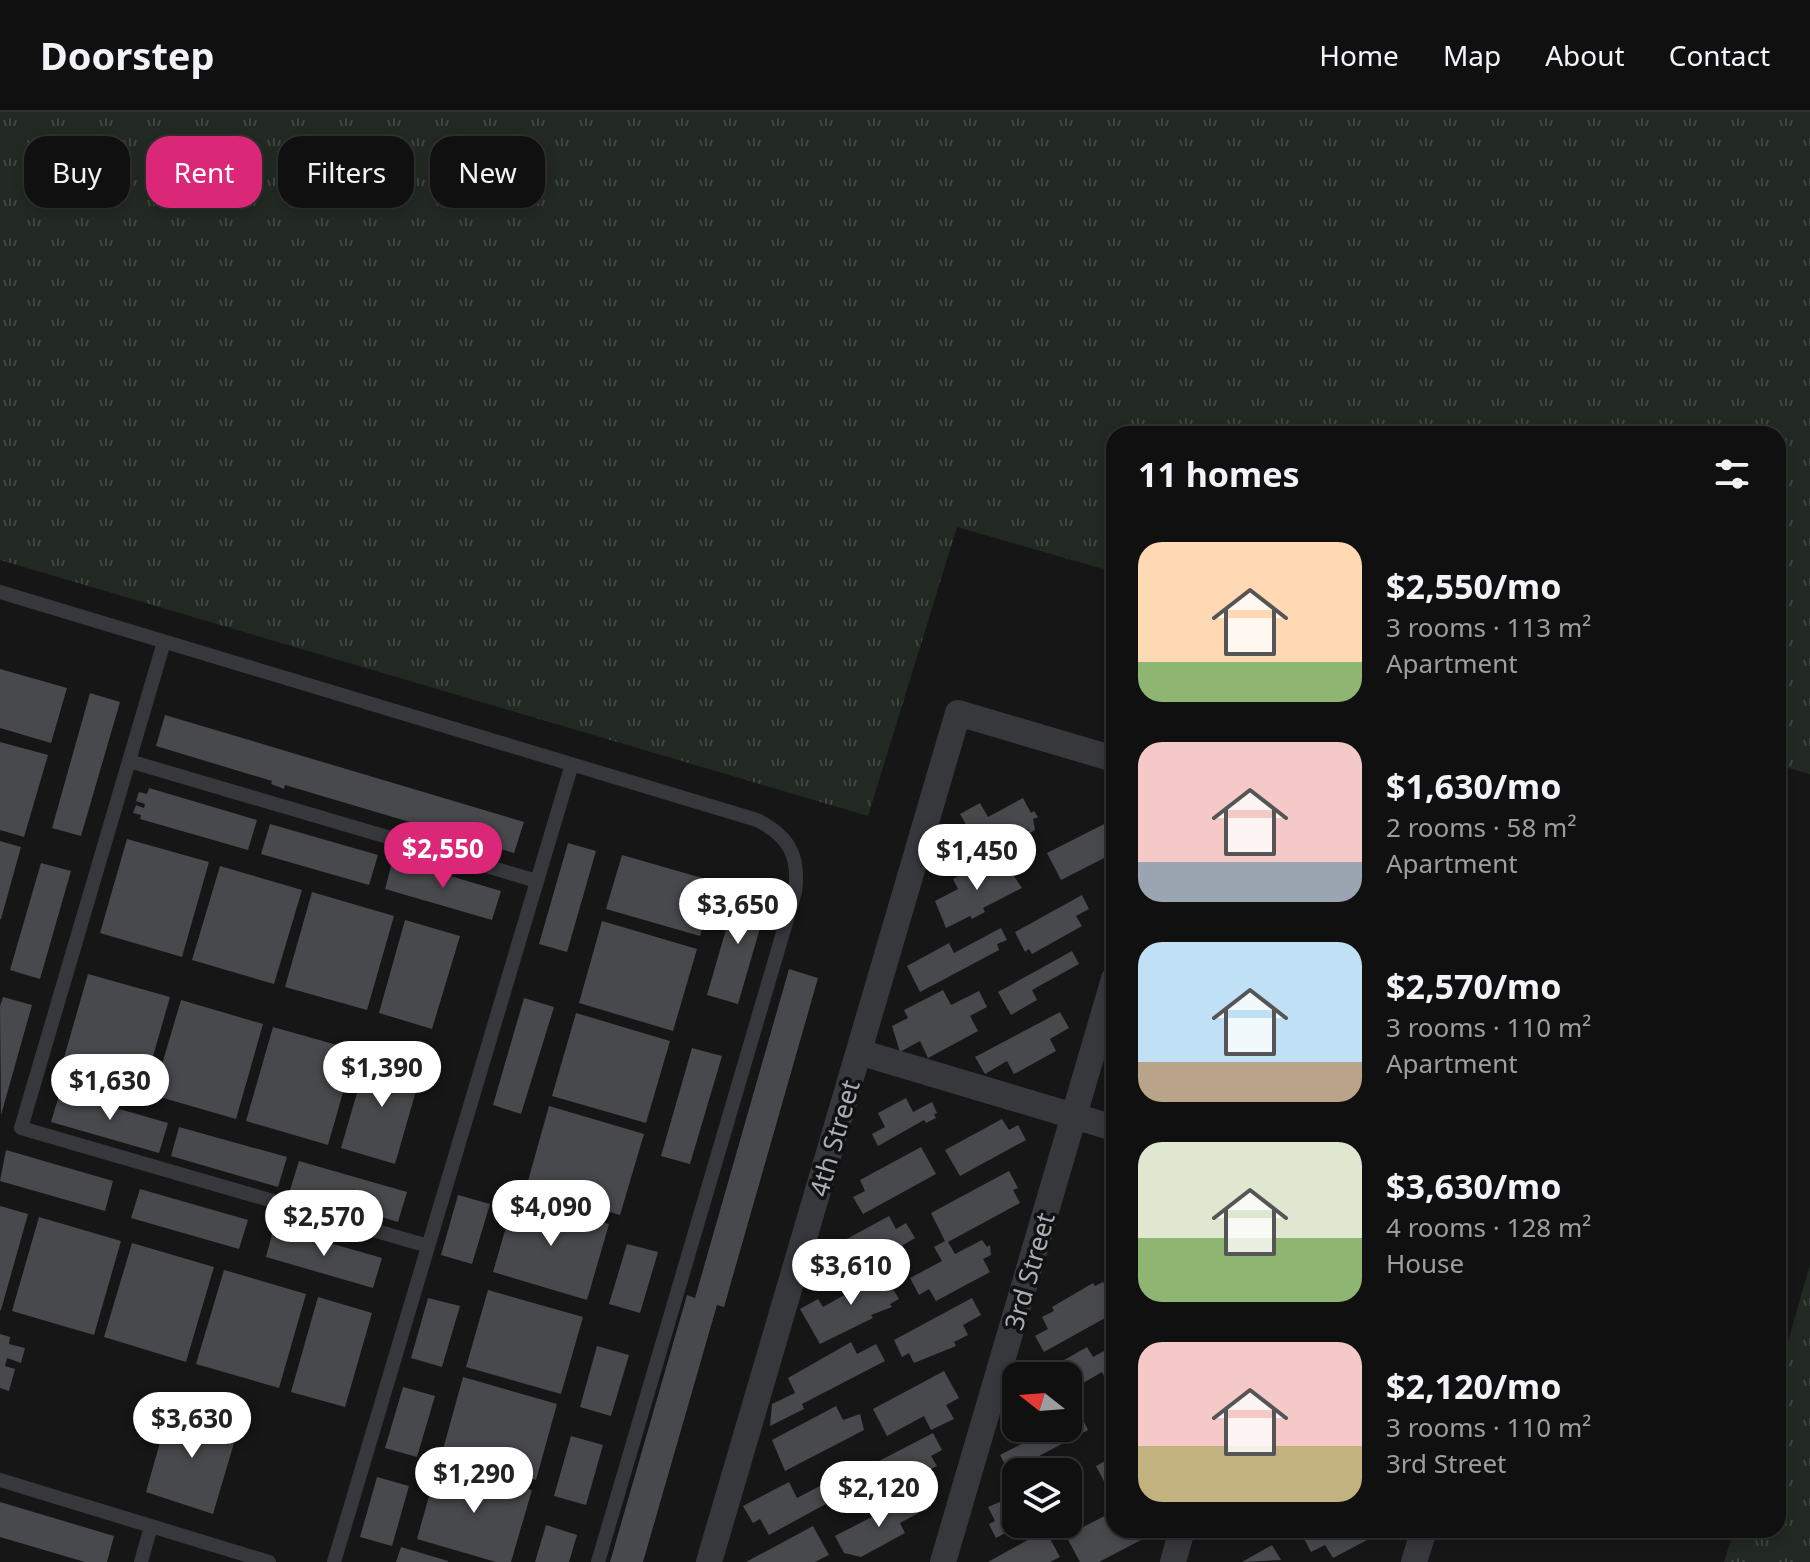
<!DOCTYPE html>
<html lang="en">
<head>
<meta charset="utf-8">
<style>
	body { margin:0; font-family:"Noto Sans",sans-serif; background:#1e1e1f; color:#f1f3f6; height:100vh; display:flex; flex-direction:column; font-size:30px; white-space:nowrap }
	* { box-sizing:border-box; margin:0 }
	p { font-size:26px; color:#9c9d9f }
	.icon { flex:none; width:44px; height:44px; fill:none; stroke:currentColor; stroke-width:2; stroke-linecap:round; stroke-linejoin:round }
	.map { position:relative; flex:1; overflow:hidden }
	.sheet { position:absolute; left:1106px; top:314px; width:680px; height:1112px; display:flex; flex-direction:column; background:#101011; border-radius:24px; box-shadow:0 4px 12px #0003,0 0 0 2px #303031 }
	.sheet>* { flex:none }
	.guide { position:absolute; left:24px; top:24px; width:760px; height:72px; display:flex; gap:16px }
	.needle { width:52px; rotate:287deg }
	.controls { position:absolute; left:1002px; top:1250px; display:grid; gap:16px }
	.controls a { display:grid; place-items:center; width:80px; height:80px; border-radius:16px; background:#101011; box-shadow:0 4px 12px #0003,0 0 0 2px #303031; font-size:40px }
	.price { position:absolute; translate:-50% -68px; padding:0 18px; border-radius:28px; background:#fff; color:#222; font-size:26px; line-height:52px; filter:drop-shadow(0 2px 4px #0008) }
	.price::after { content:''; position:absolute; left:50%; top:48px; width:24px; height:18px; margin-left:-12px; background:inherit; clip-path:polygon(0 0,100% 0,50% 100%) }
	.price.active { background:#db2777; color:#fff }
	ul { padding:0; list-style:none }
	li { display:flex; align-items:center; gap:24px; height:200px; padding:0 32px }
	li span { display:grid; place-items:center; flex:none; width:224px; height:160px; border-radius:24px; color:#555 }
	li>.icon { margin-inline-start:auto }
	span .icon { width:96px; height:96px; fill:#fffc; stroke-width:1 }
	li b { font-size:34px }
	h2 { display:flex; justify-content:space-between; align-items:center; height:96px; padding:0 32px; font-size:34px }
	.tag { padding:0 28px; border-radius:24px; background:#101011; box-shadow:0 4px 12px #0003,0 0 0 2px #303031; font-size:28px; line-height:72px }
	.tag.active { background:#db2777; color:#fff }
	header { display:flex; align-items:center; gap:48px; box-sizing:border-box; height:112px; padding:0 40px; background:#101011; border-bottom:2px solid #303031 }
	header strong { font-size:38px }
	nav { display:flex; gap:44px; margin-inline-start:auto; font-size:28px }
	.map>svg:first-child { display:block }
	.grass { fill:url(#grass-tufts) }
	.building { fill:#48494c }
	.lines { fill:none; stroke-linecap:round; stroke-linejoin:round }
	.lane { stroke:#37383c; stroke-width:14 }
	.street { stroke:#37383c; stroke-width:26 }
	.labels { text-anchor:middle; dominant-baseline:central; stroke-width:7; stroke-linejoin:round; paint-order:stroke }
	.street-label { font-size:26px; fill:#a9aeb6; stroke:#111112 }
</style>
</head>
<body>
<header>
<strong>Doorstep</strong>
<nav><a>Home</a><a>Map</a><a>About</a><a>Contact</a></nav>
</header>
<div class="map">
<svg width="1810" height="1450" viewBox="0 0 1810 1450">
	<defs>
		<pattern id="grass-tufts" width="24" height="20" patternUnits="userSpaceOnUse" patternTransform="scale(2)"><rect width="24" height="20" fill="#222923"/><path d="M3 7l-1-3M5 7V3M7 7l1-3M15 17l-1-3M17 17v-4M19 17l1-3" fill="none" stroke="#3f4641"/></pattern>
	</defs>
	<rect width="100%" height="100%" fill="#161617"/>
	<path class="grass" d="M 0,0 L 1810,0 L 1810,662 L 1778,653 L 1778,322 L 1114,322 L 1114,460 L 957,415 L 868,704 L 0,448 Z
		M 1810,1153 L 1810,1450 L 1724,1450 L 1734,1418 L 1778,1418 L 1778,1264 Z"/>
	<path class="building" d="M 0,557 L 67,576 L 51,631 L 0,616 Z
		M 90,581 L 120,590 L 81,724 L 52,716 Z
		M 165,603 L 524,710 L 514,741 L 285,673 L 284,677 L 271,672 L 272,669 L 156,634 Z
		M 0,630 L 48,643 L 24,725 L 0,718 Z
		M 149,676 L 257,708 L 248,738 L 140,707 L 141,703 L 133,701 L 136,693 L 144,696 L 145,692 L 136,689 L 139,680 L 147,682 Z
		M 1023,686 L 1031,701 L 1034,699 L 1038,705 L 1033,707 L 1035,718 L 1030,721 L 1028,717 L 999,733 L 1002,738 L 997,740 L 994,736 L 973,751 L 971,748 L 963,752 L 949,726 L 968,716 L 960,702 L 980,691 L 988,705 Z
		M 1114,707 L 1114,741 L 1061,768 L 1047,741 Z
		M 270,712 L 378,743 L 369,773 L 261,742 Z
		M 127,727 L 209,750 L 182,845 L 100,821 Z
		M 0,729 L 21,735 L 1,807 L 0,807 Z
		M 568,731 L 596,739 L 567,840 L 539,832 Z
		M 622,743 L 716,770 L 700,824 L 606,797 Z
		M 393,747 L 501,779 L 492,808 L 385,777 Z
		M 1003,748 L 1022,776 L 983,796 L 985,800 L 972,807 L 970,804 L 946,816 L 935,789 L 958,777 L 953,767 L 982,751 L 988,761 L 987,756 Z
		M 41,751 L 71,759 L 40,867 L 10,858 Z
		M 220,754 L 302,778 L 274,872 L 192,848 Z
		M 738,776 L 769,785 L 738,892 L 707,883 Z
		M 312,780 L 394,804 L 367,898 L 285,875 Z
		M 1082,783 L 1089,797 L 1076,804 L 1082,814 L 1032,842 L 1029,837 L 1025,840 L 1015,820 Z
		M 405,808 L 460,824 L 432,917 L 379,901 Z
		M 602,809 L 697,837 L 673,919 L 579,891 Z
		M 1001,816 L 1007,828 L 997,832 L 999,838 L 920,880 L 907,854 L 949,831 L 954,841 Z
		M 1072,839 L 1079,852 L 1032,878 L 1037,888 L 1011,903 L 998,880 Z
		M 789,857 L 818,866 L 724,1195 L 717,1193 L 643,1450 L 610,1450 L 687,1183 L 695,1186 Z
		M 88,862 L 170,885 L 143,979 L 61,956 Z
		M 943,878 L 951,893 L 979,879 L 987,895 L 970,904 L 978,919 L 928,946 L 920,929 L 900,940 L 892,914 L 908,906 L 904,898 Z
		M 3,885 L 32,893 L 1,1003 L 0,894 Z
		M 524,886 L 554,895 L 521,1002 L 493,993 Z
		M 181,888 L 263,912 L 236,1007 L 153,983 Z
		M 1060,900 L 1069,916 L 1050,927 L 1056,939 L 1014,962 L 1007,949 L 985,962 L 975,945 Z
		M 576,901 L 670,929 L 646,1011 L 552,984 Z
		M 273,915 L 355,938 L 328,1033 L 246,1009 Z
		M 692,936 L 722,944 L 690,1052 L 661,1044 Z
		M 368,943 L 422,958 L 395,1052 L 341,1036 Z
		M 60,980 L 168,1011 L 159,1041 L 51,1010 Z
		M 906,986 L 913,1000 L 932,990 L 937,1001 L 934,1002 L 936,1006 L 926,1011 L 924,1008 L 878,1034 L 872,1022 L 885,1015 L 878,1001 Z
		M 549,994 L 644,1022 L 620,1103 L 526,1076 Z
		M 1002,1007 L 1009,1018 L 1018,1013 L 1026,1028 L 960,1064 L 945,1038 Z
		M 179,1015 L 287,1045 L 278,1075 L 171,1044 Z
		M 921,1035 L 936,1062 L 863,1102 L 853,1085 L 865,1079 L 860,1068 Z
		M 6,1038 L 113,1069 L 105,1099 L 0,1069 Z
		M 299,1049 L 407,1080 L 398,1110 L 290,1078 Z
		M 1009,1059 L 1018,1076 L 1013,1078 L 1020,1091 L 948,1130 L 955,1142 L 982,1128 L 987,1135 L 990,1133 L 991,1143 L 983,1147 L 990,1160 L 936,1189 L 929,1177 L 919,1183 L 910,1166 L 942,1149 L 934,1135 L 945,1129 L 931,1101 Z
		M 140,1077 L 248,1108 L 239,1137 L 131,1106 Z
		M 458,1083 L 490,1092 L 472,1152 L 441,1143 Z
		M 515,1084 L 609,1112 L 587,1188 L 493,1160 Z
		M 0,1094 L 28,1102 L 1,1198 L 0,1198 Z
		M 889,1104 L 896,1117 L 906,1111 L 915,1126 L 898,1136 L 904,1146 L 896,1150 L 890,1140 L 856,1160 L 843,1129 Z
		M 39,1105 L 121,1129 L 94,1223 L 12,1199 Z
		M 274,1115 L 382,1146 L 373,1176 L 266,1145 Z
		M 132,1131 L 214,1155 L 186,1250 L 104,1225 Z
		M 627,1132 L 658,1140 L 640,1201 L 609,1192 Z
		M 886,1153 L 895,1169 L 890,1172 L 899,1187 L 890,1192 L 892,1195 L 871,1203 L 873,1206 L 820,1232 L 800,1197 L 818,1187 L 823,1195 L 874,1166 L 871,1161 Z
		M 224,1158 L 306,1182 L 279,1276 L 196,1252 Z
		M 1103,1170 L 1110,1182 L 1114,1180 L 1114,1201 L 1044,1240 L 1035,1224 L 1048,1217 L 1042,1205 L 1054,1199 L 1052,1195 L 1093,1171 L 1095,1174 Z
		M 488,1178 L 583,1205 L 561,1282 L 466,1255 Z
		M 318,1185 L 372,1201 L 345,1295 L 291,1280 Z
		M 428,1186 L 460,1194 L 442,1255 L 411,1246 Z
		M 972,1186 L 981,1203 L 963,1213 L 968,1223 L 954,1230 L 956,1234 L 914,1251 L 909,1241 L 902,1245 L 894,1228 Z
		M 0,1222 L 10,1225 L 9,1232 L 25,1236 L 21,1251 L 7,1246 L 5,1254 L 15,1257 L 9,1279 L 0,1276 Z
		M 851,1230 L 857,1242 L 876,1232 L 885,1249 L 802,1292 L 804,1297 L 770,1314 L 772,1292 L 795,1281 L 788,1266 Z
		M 597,1234 L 629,1243 L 611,1304 L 580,1295 Z
		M 1087,1235 L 1093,1245 L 1106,1238 L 1114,1254 L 1109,1257 L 1111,1260 L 1104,1264 L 1102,1260 L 1068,1280 L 1068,1264 L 1036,1264 Z
		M 944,1259 L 959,1286 L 946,1293 L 954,1307 L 931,1318 L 924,1304 L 887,1324 L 873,1297 Z
		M 463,1265 L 557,1292 L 536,1368 L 442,1341 Z
		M 403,1275 L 435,1284 L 417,1345 L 385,1336 Z
		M 836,1294 L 843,1308 L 860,1302 L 864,1318 L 785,1359 L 772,1328 Z
		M 170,1295 L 239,1314 L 213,1402 L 146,1380 Z
		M 1080,1302 L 1088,1318 L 1009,1360 L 1000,1343 L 1027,1329 L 1020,1316 L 1025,1316 L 1031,1327 L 1033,1326 L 1028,1316 L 1068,1316 L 1068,1308 Z
		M 933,1321 L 942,1338 L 931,1344 L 937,1354 L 868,1390 L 854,1362 Z
		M 571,1324 L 603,1333 L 586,1393 L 554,1384 Z
		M 1114,1344 L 1114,1378 L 1110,1381 L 1096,1354 Z
		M 438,1352 L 532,1378 L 511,1450 L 496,1450 L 417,1427 Z
		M 377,1365 L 409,1374 L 392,1434 L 360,1425 Z
		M 837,1365 L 846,1381 L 769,1423 L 760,1407 L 753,1411 L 743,1394 L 789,1370 L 797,1386 Z
		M 914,1383 L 919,1385 L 922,1399 L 900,1411 L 905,1421 L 861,1445 L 844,1441 L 835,1424 Z
		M 1016,1383 L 1016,1412 L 1022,1412 L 996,1426 L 989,1412 L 995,1409 L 988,1395 Z
		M 0,1390 L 114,1424 L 107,1450 L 85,1450 L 0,1425 Z
		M 1114,1399 L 1114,1418 L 1160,1418 L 1099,1450 L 1080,1450 L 1066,1424 Z
		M 546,1413 L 577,1423 L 569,1450 L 535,1450 Z
		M 813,1414 L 829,1443 L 815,1450 L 746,1450 Z
		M 1051,1415 L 1053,1421 L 1048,1423 L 1060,1445 L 1050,1450 L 988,1450 Z
		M 1311,1418 L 1386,1418 L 1333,1446 L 1325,1433 L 1311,1440 L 1302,1423 Z
		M 1272,1433 L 1281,1448 L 1242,1450 Z
		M 401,1435 L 448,1449 L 448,1450 L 396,1450 Z"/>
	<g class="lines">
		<path class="lane" d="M 0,480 L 757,708 C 789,724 800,744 795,780 L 598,1450
			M 164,530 L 21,1016 L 428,1134
			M 129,649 L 537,769
			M 0,1368 L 269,1450
			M 141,1450 L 151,1414
			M 334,1450 L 572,652"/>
		<path class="street" d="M 859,940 L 1114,1016
			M 709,1450 L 958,601 L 1114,647
			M 943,1450 L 1114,867
			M 1173,1450 L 1182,1418
			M 1414,1450 L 1424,1418"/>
	</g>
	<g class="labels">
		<g class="street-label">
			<text transform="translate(834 1026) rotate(-74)">4th Street</text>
			<text transform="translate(1029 1159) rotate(-74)">3rd Street</text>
		</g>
	</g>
</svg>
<div class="controls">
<a><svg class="needle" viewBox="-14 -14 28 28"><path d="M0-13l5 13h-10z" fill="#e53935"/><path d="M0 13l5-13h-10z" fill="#9c9d9f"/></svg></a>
<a><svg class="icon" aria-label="layers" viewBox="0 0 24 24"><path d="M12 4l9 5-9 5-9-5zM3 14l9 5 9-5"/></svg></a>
</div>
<b class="price active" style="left:443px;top:778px">$2,550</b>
<b class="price" style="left:977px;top:780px">$1,450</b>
<b class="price" style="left:738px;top:834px">$3,650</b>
<b class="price" style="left:382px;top:997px">$1,390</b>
<b class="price" style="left:110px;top:1010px">$1,630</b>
<b class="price" style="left:551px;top:1136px">$4,090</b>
<b class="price" style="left:324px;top:1146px">$2,570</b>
<b class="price" style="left:851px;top:1195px">$3,610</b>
<b class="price" style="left:192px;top:1348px">$3,630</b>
<b class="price" style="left:474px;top:1403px">$1,290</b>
<b class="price" style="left:879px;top:1417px">$2,120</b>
<div class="guide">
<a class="tag">Buy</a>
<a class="tag active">Rent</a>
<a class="tag">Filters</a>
<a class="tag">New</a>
</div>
<section class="sheet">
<h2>11 homes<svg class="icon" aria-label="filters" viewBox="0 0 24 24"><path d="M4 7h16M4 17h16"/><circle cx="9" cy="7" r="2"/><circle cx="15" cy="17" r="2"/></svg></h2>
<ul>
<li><span style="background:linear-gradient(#ffd9b3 75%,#8fb573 0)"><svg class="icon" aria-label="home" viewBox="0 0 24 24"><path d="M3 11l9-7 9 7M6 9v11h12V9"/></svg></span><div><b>$2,550/mo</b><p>3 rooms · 113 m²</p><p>Apartment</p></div></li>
<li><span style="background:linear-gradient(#f6c9c9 75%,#9aa5b1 0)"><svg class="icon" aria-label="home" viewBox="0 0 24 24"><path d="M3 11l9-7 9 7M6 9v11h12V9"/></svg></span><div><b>$1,630/mo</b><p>2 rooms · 58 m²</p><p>Apartment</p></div></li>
<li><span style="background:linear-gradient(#bfe0f5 75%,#b9a48a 0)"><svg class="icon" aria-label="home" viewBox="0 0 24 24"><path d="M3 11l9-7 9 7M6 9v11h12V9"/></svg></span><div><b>$2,570/mo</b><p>3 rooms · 110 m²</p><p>Apartment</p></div></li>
<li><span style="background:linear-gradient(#dfe7d0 60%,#8fb573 0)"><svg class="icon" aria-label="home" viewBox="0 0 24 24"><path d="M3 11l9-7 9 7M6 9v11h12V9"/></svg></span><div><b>$3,630/mo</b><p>4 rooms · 128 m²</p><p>House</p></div></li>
<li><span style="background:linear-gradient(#f6c9c9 65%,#c2b280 0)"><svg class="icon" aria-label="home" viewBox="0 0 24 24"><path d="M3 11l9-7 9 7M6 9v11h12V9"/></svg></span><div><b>$2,120/mo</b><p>3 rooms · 110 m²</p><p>3rd Street</p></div></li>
</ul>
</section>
</div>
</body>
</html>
